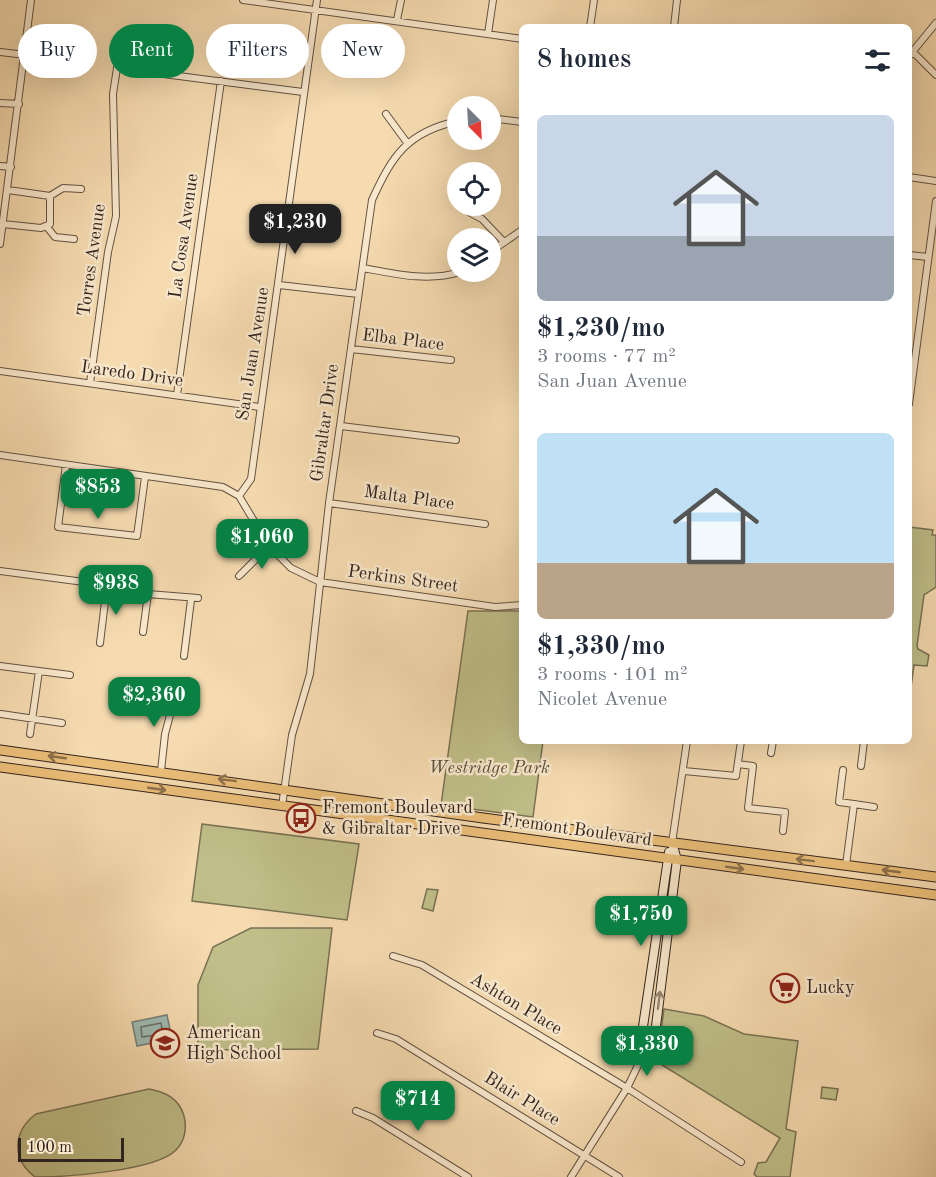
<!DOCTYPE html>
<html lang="en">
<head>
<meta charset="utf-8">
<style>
	body { margin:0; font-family:"Old Standard TT",serif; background:#f2f2f3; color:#1f2937; height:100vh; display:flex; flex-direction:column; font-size:22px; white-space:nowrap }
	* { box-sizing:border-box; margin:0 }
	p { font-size:20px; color:#747a83 }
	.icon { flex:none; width:33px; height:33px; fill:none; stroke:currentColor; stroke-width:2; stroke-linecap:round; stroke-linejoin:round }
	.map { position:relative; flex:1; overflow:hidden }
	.drawer { position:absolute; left:519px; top:24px; width:393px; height:720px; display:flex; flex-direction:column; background:#fff; border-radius:9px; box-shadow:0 6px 24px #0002 }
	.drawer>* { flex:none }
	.guide { position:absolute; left:18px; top:24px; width:411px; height:54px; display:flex; gap:12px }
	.needle { width:39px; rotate:156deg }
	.fabs { position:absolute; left:447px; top:96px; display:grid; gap:12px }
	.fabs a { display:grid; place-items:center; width:54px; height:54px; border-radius:50%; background:#fff; box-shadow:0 6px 24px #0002; font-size:30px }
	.scale { position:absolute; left:18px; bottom:15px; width:106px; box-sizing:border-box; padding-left:6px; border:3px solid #32241e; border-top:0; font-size:16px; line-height:21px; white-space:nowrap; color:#32241e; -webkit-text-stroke:4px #f9e8cc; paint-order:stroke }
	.price { position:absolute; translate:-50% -51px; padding:0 14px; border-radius:12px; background:#0b8043; color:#fff; font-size:20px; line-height:39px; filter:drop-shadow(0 2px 3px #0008) }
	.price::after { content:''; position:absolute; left:50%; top:36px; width:18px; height:14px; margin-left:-9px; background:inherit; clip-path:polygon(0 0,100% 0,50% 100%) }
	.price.selected { background:#222; color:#fff }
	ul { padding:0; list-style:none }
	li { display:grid; align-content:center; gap:12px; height:318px; padding:0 18px }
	li span { display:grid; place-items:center; height:186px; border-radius:9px; color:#555 }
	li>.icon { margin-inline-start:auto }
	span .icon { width:108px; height:108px; fill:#fffc; stroke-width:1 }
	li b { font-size:26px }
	h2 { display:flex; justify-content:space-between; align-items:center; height:72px; padding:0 18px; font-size:26px }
	.tag { padding:0 21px; border-radius:27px; background:#fff; box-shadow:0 6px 24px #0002; font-size:21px; line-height:54px }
	.tag.selected { background:#0b8043; color:#fff }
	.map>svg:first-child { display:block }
	.green { fill:#c0bf89; stroke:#797254; stroke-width:1.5 }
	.water { fill:#9ebab2; stroke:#737e77; stroke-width:1.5 }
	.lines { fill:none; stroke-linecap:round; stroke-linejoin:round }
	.shore { stroke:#686f68; stroke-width:1.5 }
	.street-casing { stroke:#635242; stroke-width:8 }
	.secondary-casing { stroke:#32241e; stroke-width:10 }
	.primary-casing { stroke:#32241e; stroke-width:11 }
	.street { stroke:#f9e8cc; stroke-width:6 }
	.secondary { stroke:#f9e8cc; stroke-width:8 }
	.primary { stroke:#ebbe78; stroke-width:9 }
	.oneway { stroke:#8e714b }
	.oneway2 { stroke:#968675 }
	.labels { text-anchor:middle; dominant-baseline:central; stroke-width:5; stroke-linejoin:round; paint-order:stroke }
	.street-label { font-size:18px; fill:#32241e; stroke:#f9e8cc }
	.park-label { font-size:18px; font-style:italic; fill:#564b39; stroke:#f9e8cc }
	.poi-label { font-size:18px; fill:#32241e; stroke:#f9e8cc; text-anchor:start }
</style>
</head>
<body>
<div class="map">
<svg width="936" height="1177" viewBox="0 0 936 1177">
	<rect width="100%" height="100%" fill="#f6dbb0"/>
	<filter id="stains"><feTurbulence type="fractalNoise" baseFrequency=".00333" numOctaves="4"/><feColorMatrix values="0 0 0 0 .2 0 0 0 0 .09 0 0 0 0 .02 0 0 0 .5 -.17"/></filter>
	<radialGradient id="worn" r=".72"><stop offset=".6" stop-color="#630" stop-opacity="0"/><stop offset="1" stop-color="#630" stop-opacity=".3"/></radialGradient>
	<path class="green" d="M 909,527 L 933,530 L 932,535 L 936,535 L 936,587 L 924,595 L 917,646 L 918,649 L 929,655 L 927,666 L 914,665 L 909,702 Z
		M 468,611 L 522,611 L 522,741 L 543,741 L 533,817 L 441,805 Z
		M 202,824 L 359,844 L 347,920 L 192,901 Z
		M 427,889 L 438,890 L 433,911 L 422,908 Z
		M 251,928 L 332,928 L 318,1049 L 198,1050 L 198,985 L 213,947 Z
		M 664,1009 L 704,1016 L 744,1034 L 798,1041 L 786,1129 L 796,1132 L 790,1177 L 757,1177 L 754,1174 L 758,1163 L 766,1162 L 780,1138 L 654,1060 L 659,1046 Z
		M 822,1087 L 838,1089 L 836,1100 L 821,1098 Z
		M 149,1089 C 165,1092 179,1098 184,1116 C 187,1128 185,1141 176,1150 C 156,1171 65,1177 35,1177 C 11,1159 13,1131 36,1114 Z"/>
	<path class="water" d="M 167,1015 L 172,1039 L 137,1046 L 132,1022 Z"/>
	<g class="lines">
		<path class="shore" d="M 161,1023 L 163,1034 L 142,1037 L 141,1027 Z"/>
		<g class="street-casing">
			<path id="street" d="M 243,0 L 522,39
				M 397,20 L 401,0
				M 590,27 L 594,0
				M 674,27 L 677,0
				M 488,34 L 493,0
				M 0,52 L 26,55
				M 914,53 L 936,75
				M 909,56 L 936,23
				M 0,103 L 19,104
				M 386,114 L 408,144
				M 490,118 L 522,122
				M 0,166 L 11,167
				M 909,177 L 936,181
				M 50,196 L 63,188 L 81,189
				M 469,212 L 482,219 L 504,242
				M 3,224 L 41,228 L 50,224 L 50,196 L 8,190
				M 47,227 L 55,237 L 74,239
				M 0,244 L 31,0
				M 490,252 L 522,230
				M 909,255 L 928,257
				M 363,268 C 395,274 428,282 460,272
				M 279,285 L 358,294
				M 351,349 L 451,360
				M 0,371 L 259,407
				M 90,383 L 108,252 L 116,216 L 113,94 L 117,68 L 303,92
				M 177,395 L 221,81
				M 909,404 L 936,201
				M 341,426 L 456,440
				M 0,455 L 223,487 L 239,496 L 269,546 L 291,568 L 320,582 L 495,607 L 522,605
				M 66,465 L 58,527 L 137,536 L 145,477
				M 239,496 L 251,479 L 317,0
				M 329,503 L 485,524
				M 0,571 L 107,585 L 148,594 L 198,598
				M 239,576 L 269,546
				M 143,632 L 148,594
				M 100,643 L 107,585
				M 184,656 L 191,600
				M 0,666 L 70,675
				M 164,688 L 193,691
				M 1,714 L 62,723
				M 30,734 L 39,671
				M 771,753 L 773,741
				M 738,764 L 753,766 L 748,808 L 785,812 L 783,831
				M 861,766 L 864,741
				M 843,770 L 839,802 L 854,804 L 846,865
				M 161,771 L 165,734 L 177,689
				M 684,771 L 736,776 L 741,741
				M 854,804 L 874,807
				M 282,806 L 292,735 L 310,674 L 329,503 L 372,200 C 392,156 407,132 458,121
				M 672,843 L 687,741
				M 393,956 L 422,965 L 627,1088 L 741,1162
				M 377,1033 L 396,1039 L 619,1177
				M 356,1111 L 373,1118 L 468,1177
				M 571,1177 L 627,1088 L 643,1055"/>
		</g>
		<g class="secondary-casing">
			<path id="secondary" d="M 643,1055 L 653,1042 L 656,1026 L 677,860 L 672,843
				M 643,1055 L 641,1040 L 669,852"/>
		</g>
		<g class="primary-casing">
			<path id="primary" d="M 0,750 L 483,818 L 936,877
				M 0,767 L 936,895"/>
		</g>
		<use href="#street" class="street"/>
		<use href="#secondary" class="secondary"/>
		<use href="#primary" class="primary"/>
	</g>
	<defs><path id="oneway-shaft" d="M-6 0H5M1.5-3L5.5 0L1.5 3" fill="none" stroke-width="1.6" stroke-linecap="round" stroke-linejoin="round" transform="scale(1.5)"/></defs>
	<g class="oneway">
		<use href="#oneway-shaft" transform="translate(57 757) rotate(-172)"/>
		<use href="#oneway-shaft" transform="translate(227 780) rotate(-173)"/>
		<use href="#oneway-shaft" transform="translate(157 789) rotate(8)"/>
		<use href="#oneway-shaft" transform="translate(805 860) rotate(-173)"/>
		<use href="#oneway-shaft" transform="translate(735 868) rotate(8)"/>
		<use href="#oneway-shaft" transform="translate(891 871) rotate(-172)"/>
	</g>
	<use class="oneway2" href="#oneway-shaft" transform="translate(659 1000) rotate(-83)"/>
	<defs>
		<g id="bus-ring" transform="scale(1.5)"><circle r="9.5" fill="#f9e8cc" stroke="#8f2418" stroke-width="1.5"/><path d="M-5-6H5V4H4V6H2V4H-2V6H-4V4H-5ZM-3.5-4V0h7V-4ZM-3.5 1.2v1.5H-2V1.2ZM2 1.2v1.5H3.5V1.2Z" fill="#8f2418"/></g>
		<g id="supermarket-ring" transform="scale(1.5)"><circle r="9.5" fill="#f9e8cc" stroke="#8f2418" stroke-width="1.5"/><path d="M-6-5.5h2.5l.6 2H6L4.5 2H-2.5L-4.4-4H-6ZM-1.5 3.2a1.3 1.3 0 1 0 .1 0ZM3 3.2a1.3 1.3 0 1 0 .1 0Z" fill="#8f2418"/></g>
		<g id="school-ring" transform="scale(1.5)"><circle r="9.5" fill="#f9e8cc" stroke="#8f2418" stroke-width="1.5"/><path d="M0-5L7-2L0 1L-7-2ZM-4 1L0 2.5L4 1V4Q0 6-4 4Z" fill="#8f2418"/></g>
	</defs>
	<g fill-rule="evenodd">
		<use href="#bus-ring" x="301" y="818"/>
		<use href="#supermarket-ring" x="785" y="988"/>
		<use href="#school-ring" x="165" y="1043"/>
	</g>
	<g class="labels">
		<g class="street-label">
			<text transform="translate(184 236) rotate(-82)">La Cosa Avenue</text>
			<text transform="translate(92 260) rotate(-82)">Torres Avenue</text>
			<text transform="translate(403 340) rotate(7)">Elba Place</text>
			<text transform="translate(253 354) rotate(-81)">San Juan Avenue</text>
			<text transform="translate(132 374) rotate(8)">Laredo Drive</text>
			<text transform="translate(325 423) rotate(-82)">Gibraltar Drive</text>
			<text transform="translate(409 498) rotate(8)">Malta Place</text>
			<text transform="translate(403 579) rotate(8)">Perkins Street</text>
			<text transform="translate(577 830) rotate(8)">Fremont Boulevard</text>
			<text transform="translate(516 1004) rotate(31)">Ashton Place</text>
			<text transform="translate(522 1099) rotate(32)">Blair Place</text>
		</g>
		<g class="park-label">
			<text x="489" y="768">Westridge Park</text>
		</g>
		<g class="poi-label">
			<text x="322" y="808">Fremont Boulevard<tspan x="322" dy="21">&amp; Gibraltar Drive</tspan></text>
			<text x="806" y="988">Lucky</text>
			<text x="186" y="1033">American<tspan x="186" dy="21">High School</tspan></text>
		</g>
	</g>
	<rect width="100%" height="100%" filter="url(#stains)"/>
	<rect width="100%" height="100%" fill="url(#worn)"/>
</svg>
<div class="fabs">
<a><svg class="needle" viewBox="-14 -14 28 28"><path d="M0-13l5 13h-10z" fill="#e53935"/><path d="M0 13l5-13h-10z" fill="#747a83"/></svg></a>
<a><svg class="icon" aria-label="locate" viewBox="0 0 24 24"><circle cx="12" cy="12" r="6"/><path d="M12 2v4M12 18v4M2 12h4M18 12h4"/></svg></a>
<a><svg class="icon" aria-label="layers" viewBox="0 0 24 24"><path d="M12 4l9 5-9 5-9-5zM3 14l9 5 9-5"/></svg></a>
</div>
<div class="scale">100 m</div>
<b class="price selected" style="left:295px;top:255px">$1,230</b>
<b class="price" style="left:98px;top:520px">$853</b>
<b class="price" style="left:262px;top:570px">$1,060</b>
<b class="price" style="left:116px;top:616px">$938</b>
<b class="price" style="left:154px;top:728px">$2,360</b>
<b class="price" style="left:641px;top:947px">$1,750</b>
<b class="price" style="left:647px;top:1077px">$1,330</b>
<b class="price" style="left:418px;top:1132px">$714</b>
<div class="guide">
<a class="tag">Buy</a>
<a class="tag selected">Rent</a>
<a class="tag">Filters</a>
<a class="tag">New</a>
</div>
<section class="drawer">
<h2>8 homes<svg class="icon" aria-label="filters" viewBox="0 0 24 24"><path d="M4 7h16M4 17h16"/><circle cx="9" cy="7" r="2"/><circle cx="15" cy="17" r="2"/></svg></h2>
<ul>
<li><span style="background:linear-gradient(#c9d6e8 65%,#9aa5b1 0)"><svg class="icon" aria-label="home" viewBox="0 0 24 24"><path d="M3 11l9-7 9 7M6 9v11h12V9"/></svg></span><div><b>$1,230/mo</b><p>3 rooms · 77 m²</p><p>San Juan Avenue</p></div></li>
<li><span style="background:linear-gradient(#bfe0f5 70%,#b9a48a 0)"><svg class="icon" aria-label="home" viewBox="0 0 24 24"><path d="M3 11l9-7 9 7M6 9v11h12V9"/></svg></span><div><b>$1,330/mo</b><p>3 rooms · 101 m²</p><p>Nicolet Avenue</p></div></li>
</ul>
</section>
</div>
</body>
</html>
